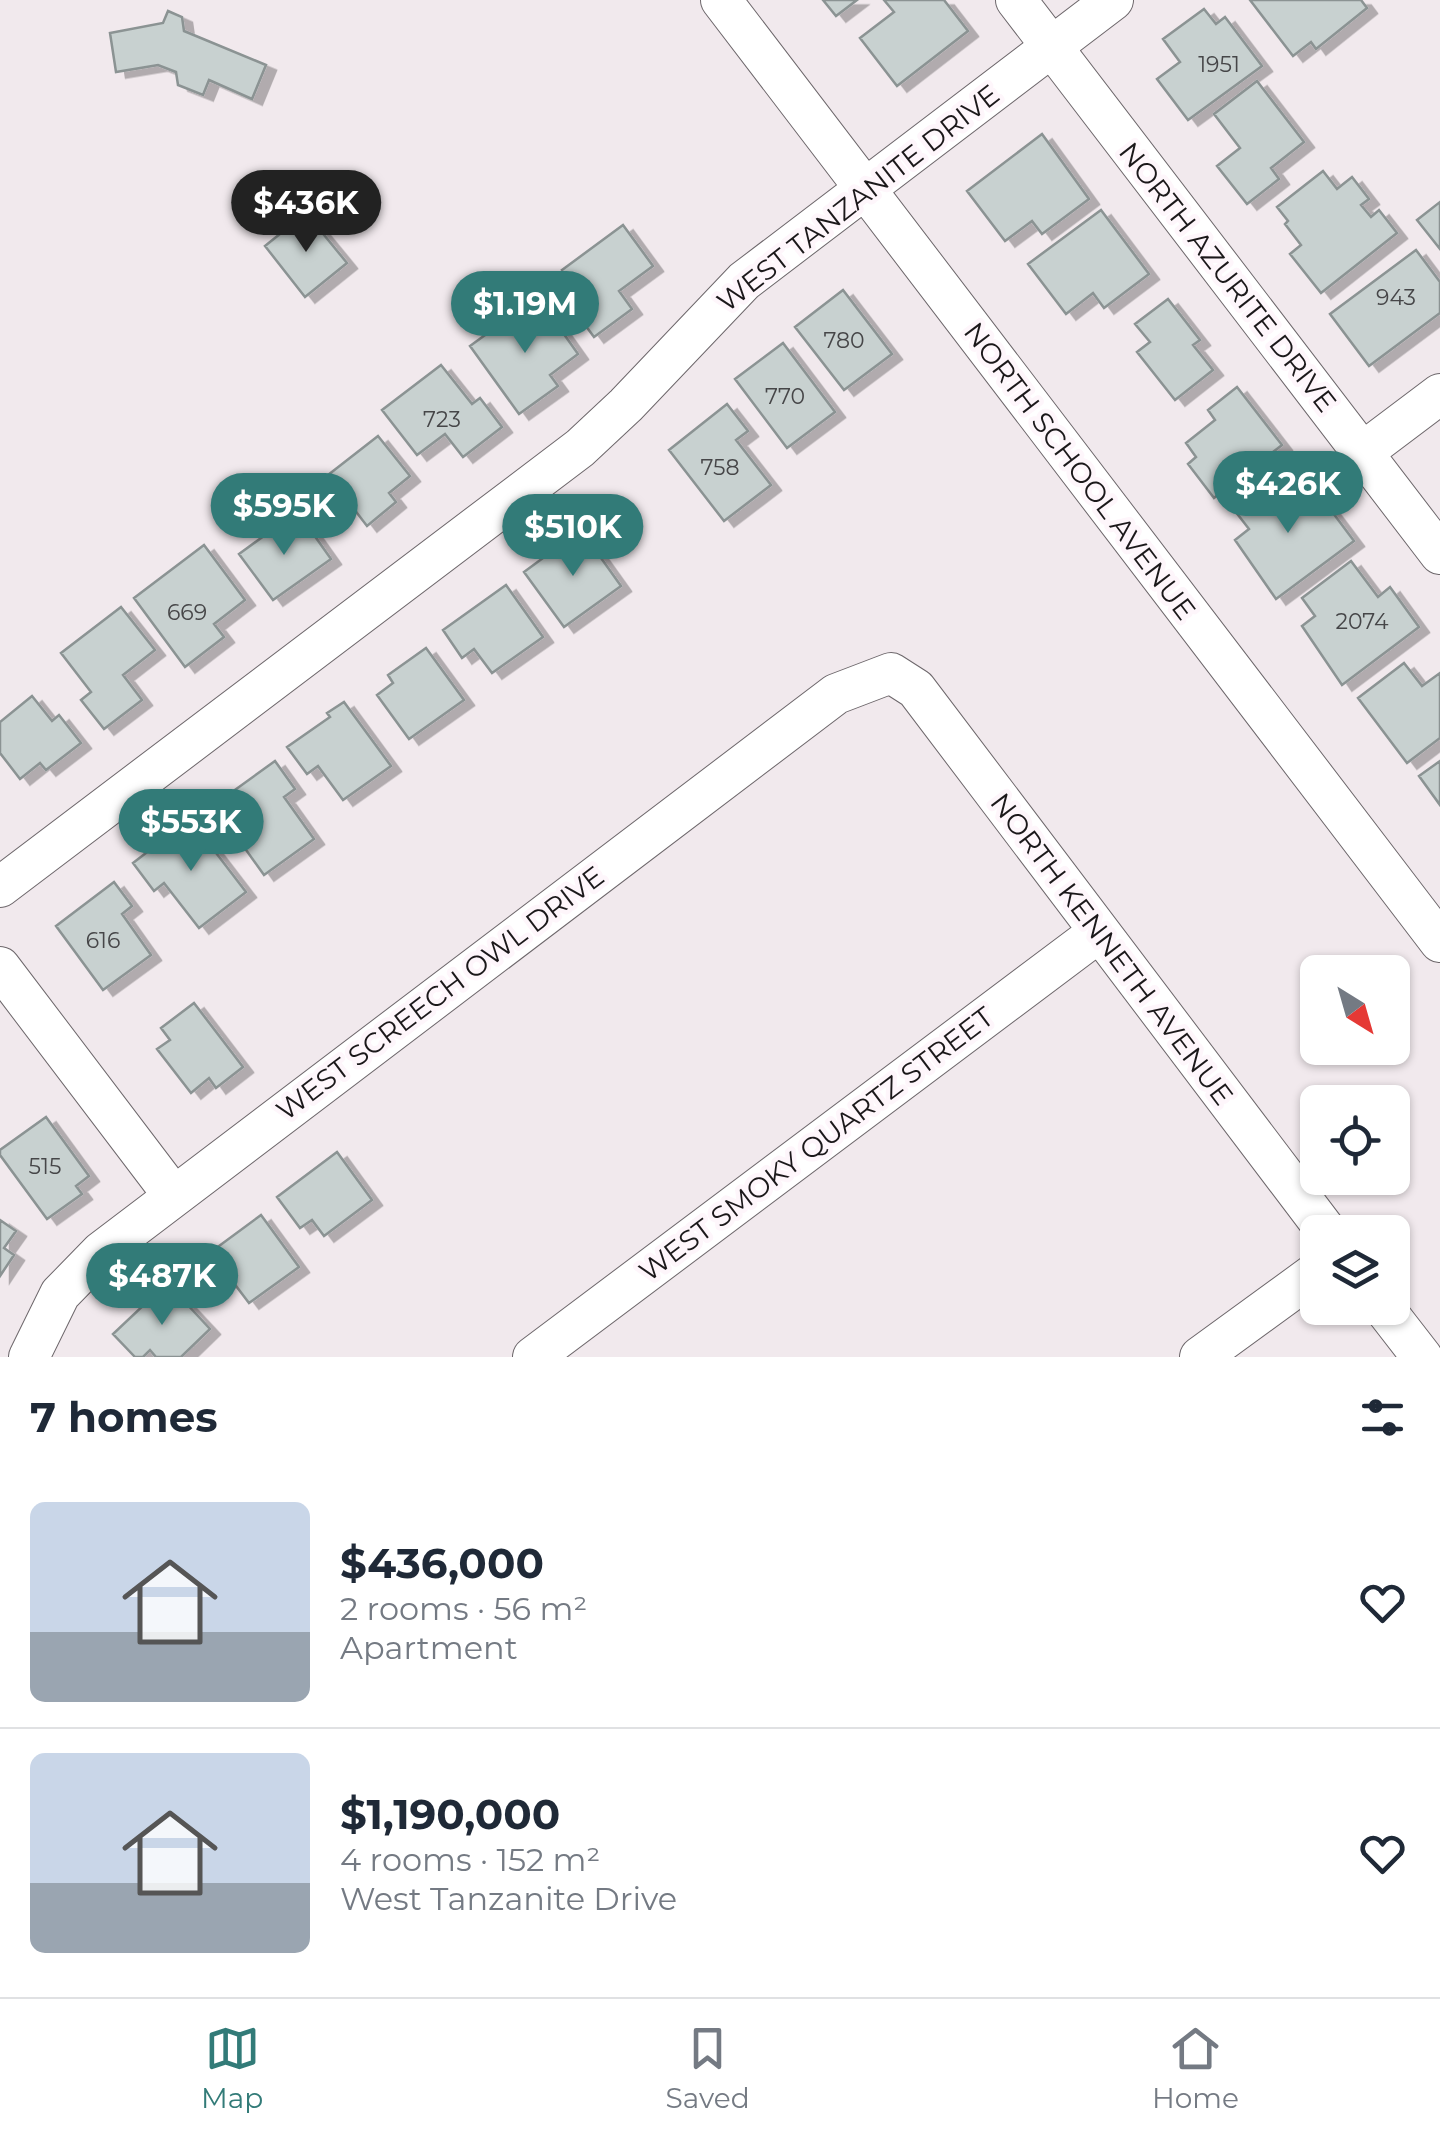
<!DOCTYPE html>
<html lang="en">
<head>
<meta charset="utf-8">
<style>
	body { margin:0; font-family:Montserrat,sans-serif; background:#f2f2f3; color:#1f2937; height:100vh; display:flex; flex-direction:column; font-size:38px; white-space:nowrap }
	* { box-sizing:border-box; margin:0 }
	p { font-size:32px; color:#747a83 }
	.icon { flex:none; width:55px; height:55px; fill:none; stroke:currentColor; stroke-width:2; stroke-linecap:round; stroke-linejoin:round }
	.map { position:relative; height:1357px; overflow:hidden }
	.side { display:flex; flex-direction:column; background:#fff; flex:1 }
	.side>* { flex:none }
	.needle { width:65px; rotate:143deg }
	.fabs { position:absolute; left:1300px; top:955px; display:grid; gap:20px }
	.fabs a { display:grid; place-items:center; width:110px; height:110px; border-radius:15px; background:#fff; box-shadow:0 2px 8px #0004; font-size:50px }
	.price { position:absolute; translate:-50% -85px; padding:0 22px; border-radius:35px; background:#327b78; color:#fff; font-size:32px; line-height:65px; filter:drop-shadow(0 2px 5px #0008) }
	.price::after { content:''; position:absolute; left:50%; top:60px; width:30px; height:22px; margin-left:-15px; background:inherit; clip-path:polygon(0 0,100% 0,50% 100%) }
	.price.on { background:#222; color:#fff }
	ul { padding:0; list-style:none }
	li { display:flex; align-items:center; gap:30px; height:250px; padding:0 30px }
	li+li { border-top:2px solid #e0e1e3 }
	li span { display:grid; place-items:center; flex:none; width:280px; height:200px; border-radius:15px; color:#555 }
	li>.icon { margin-inline-start:auto }
	span .icon { width:120px; height:120px; fill:#fffc; stroke-width:1 }
	li b { font-size:42px }
	h2 { display:flex; justify-content:space-between; align-items:center; height:120px; padding:0 30px; font-size:42px }
	.menu { display:flex; justify-content:space-around; align-items:center; height:140px; border-top:2px solid #e0e1e3; background:#fff; font-size:28px; color:#747a83 }
	.menu a { display:grid; justify-items:center; gap:5px }
	.menu .on { color:#327b78 }
	.map>svg:first-child { display:block }
	.building { fill:#c8d1d0; stroke:#8b9393; stroke-width:2.5; filter:url(#shadow) }
	.lines { fill:none; stroke-linecap:round; stroke-linejoin:round }
	.minor-casing { stroke:#6d676b; stroke-width:42 }
	.minor { stroke:#fff; stroke-width:40 }
	.labels { text-anchor:middle; dominant-baseline:central; stroke-width:9; stroke-linejoin:round; paint-order:stroke }
	.number-label { font-size:22px; fill:#464648 }
	.street-label { font-size:28px; fill:#1b181a; stroke:#fef6fb }
</style>
</head>
<body>
<div class="map">
<svg width="1440" height="1357" viewBox="0 0 1440 1357">
	<defs>
		<filter id="shadow"><feDropShadow dx="10" dy="5.5" stdDeviation="0" flood-color="#0004"/></filter>
	</defs>
	<rect width="100%" height="100%" fill="#f1e9ed"/>
	<path class="building" d="M 823,0 L 857,0 L 836,16 Z
		M 884,0 L 944,0 L 968,31 L 897,86 L 860,38 L 894,12 Z
		M 1250,0 L 1361,0 L 1367,8 L 1316,49 L 1311,42 L 1293,56 Z
		M 1204,9 L 1216,24 L 1225,17 L 1262,66 L 1188,120 L 1157,79 L 1180,62 L 1163,39 Z
		M 168,11 L 182,17 L 184,31 L 266,65 L 252,99 L 209,80 L 203,95 L 178,85 L 176,72 L 158,65 L 116,72 L 110,33 L 163,23 Z
		M 1257,81 L 1304,142 L 1271,168 L 1279,179 L 1247,204 L 1217,166 L 1240,148 L 1214,114 Z
		M 1042,134 L 1089,199 L 1042,234 L 1032,221 L 1005,241 L 967,191 Z
		M 1323,171 L 1337,189 L 1352,177 L 1369,199 L 1361,205 L 1371,217 L 1379,210 L 1397,233 L 1321,293 L 1290,254 L 1301,245 L 1285,224 L 1288,221 L 1277,207 Z
		M 1440,202 L 1440,249 L 1417,220 Z
		M 1101,210 L 1149,274 L 1104,308 L 1093,293 L 1066,314 L 1028,264 Z
		M 306,213 L 347,263 L 305,297 L 265,246 Z
		M 623,225 L 653,266 L 619,291 L 632,309 L 594,337 L 574,310 L 586,301 L 562,270 Z
		M 1416,250 L 1440,282 L 1440,313 L 1369,366 L 1330,314 Z
		M 843,290 L 892,354 L 844,390 L 795,327 Z
		M 1168,299 L 1200,340 L 1193,345 L 1213,370 L 1175,400 L 1137,352 L 1150,342 L 1135,324 Z
		M 544,306 L 578,354 L 550,375 L 558,386 L 519,414 L 470,346 L 518,311 L 524,320 Z
		M 783,343 L 835,412 L 787,448 L 735,379 Z
		M 441,365 L 472,404 L 480,398 L 502,427 L 463,457 L 445,434 L 417,455 L 382,410 Z
		M 1237,387 L 1282,445 L 1214,498 L 1188,464 L 1196,457 L 1186,443 L 1215,420 L 1208,410 Z
		M 727,404 L 748,431 L 736,440 L 771,485 L 724,521 L 669,450 Z
		M 378,436 L 410,476 L 389,493 L 396,502 L 367,526 L 328,475 Z
		M 1285,474 L 1312,510 L 1324,501 L 1354,541 L 1276,599 L 1235,540 L 1249,529 L 1235,511 Z
		M 290,517 L 301,533 L 309,528 L 331,559 L 273,600 L 239,554 Z
		M 581,530 L 621,586 L 564,627 L 524,572 Z
		M 204,545 L 245,600 L 214,624 L 224,637 L 185,667 L 134,598 Z
		M 1351,561 L 1378,597 L 1390,587 L 1419,627 L 1342,685 L 1302,626 L 1315,616 L 1302,598 Z
		M 506,585 L 543,637 L 492,673 L 474,649 L 462,658 L 443,630 Z
		M 121,607 L 155,650 L 123,675 L 142,700 L 104,729 L 81,700 L 91,692 L 61,653 Z
		M 426,648 L 464,700 L 409,739 L 377,695 L 393,683 L 388,675 Z
		M 1404,663 L 1422,686 L 1440,673 L 1440,738 L 1407,763 L 1358,698 Z
		M 32,696 L 52,721 L 59,715 L 81,743 L 46,770 L 40,763 L 20,779 L 0,753 L 0,722 Z
		M 344,702 L 391,766 L 343,800 L 318,766 L 307,774 L 287,747 L 330,717 L 327,713 Z
		M 275,761 L 295,789 L 284,797 L 314,839 L 264,875 L 214,805 Z
		M 1440,761 L 1440,805 L 1419,776 Z
		M 190,819 L 246,892 L 199,928 L 164,883 L 154,891 L 133,863 Z
		M 114,882 L 132,906 L 122,914 L 151,955 L 103,990 L 56,926 Z
		M 194,1003 L 243,1067 L 216,1088 L 209,1078 L 191,1093 L 157,1049 L 170,1040 L 161,1028 Z
		M 46,1117 L 89,1176 L 76,1186 L 82,1194 L 47,1219 L 0,1155 L 0,1150 Z
		M 337,1152 L 372,1200 L 324,1236 L 312,1220 L 300,1228 L 277,1197 Z
		M 261,1215 L 299,1267 L 249,1303 L 230,1278 L 219,1286 L 200,1260 Z
		M 0,1220 L 16,1231 L 4,1248 L 14,1255 L 0,1276 Z
		M 171,1287 L 210,1329 L 181,1357 L 156,1357 L 150,1350 L 143,1357 L 135,1357 L 113,1334 L 148,1301 L 152,1305 Z"/>
	<g class="lines">
		<g class="minor-casing">
			<path id="minor" d="M 721,0 L 1440,942
				M 1016,0 L 1440,554
				M 1363,452 L 1440,394
				M 0,887 L 580,448 L 626,405 L 744,281 L 1113,0
				M 0,967 L 173,1195
				M 1384,1308 L 1422,1357
				M 29,1357 L 60,1294 L 101,1252 L 836,694 L 891,673 L 916,689 L 1327,1232
				M 533,1357 L 1099,932
				M 1200,1357 L 1318,1271"/>
		</g>
		<use href="#minor" class="minor"/>
	</g>
	<g class="labels">
		<g class="number-label">
			<text x="1219" y="64">1951</text>
			<text x="1396" y="297">943</text>
			<text x="844" y="340">780</text>
			<text x="785" y="396">770</text>
			<text x="442" y="419">723</text>
			<text x="720" y="467">758</text>
			<text x="187" y="612">669</text>
			<text x="1362" y="621">2074</text>
			<text x="103" y="940">616</text>
			<text x="45" y="1166">515</text>
		</g>
		<g class="street-label">
			<text transform="translate(858 198) rotate(-38)">WEST TANZANITE DRIVE</text>
			<text transform="translate(1228 277) rotate(52)">NORTH AZURITE DRIVE</text>
			<text transform="translate(1080 471) rotate(53)">NORTH SCHOOL AVENUE</text>
			<text transform="translate(1112 949) rotate(53)">NORTH KENNETH AVENUE</text>
			<text transform="translate(440 993) rotate(-37)">WEST SCREECH OWL DRIVE</text>
			<text transform="translate(816 1144) rotate(-37)">WEST SMOKY QUARTZ STREET</text>
		</g>
	</g>
</svg>
<div class="fabs">
<a><svg class="needle" viewBox="-14 -14 28 28"><path d="M0-13l5 13h-10z" fill="#e53935"/><path d="M0 13l5-13h-10z" fill="#747a83"/></svg></a>
<a><svg class="icon" aria-label="locate" viewBox="0 0 24 24"><circle cx="12" cy="12" r="6"/><path d="M12 2v4M12 18v4M2 12h4M18 12h4"/></svg></a>
<a><svg class="icon" aria-label="layers" viewBox="0 0 24 24"><path d="M12 4l9 5-9 5-9-5zM3 14l9 5 9-5"/></svg></a>
</div>
<b class="price on" style="left:306px;top:255px">$436K</b>
<b class="price" style="left:525px;top:356px">$1.19M</b>
<b class="price" style="left:1288px;top:536px">$426K</b>
<b class="price" style="left:284px;top:558px">$595K</b>
<b class="price" style="left:573px;top:579px">$510K</b>
<b class="price" style="left:191px;top:874px">$553K</b>
<b class="price" style="left:162px;top:1328px">$487K</b>
</div>
<section class="side">
<h2>7 homes<svg class="icon" aria-label="filters" viewBox="0 0 24 24"><path d="M4 7h16M4 17h16"/><circle cx="9" cy="7" r="2"/><circle cx="15" cy="17" r="2"/></svg></h2>
<ul>
<li><span style="background:linear-gradient(#c9d6e8 65%,#9aa5b1 0)"><svg class="icon" aria-label="home" viewBox="0 0 24 24"><path d="M3 11l9-7 9 7M6 9v11h12V9"/></svg></span><div><b>$436,000</b><p>2 rooms · 56 m²</p><p>Apartment</p></div><svg class="icon" aria-label="heart" viewBox="0 0 24 24"><path d="M12 20l-8-8c-3-5 5-10 8-4 3-6 11-1 8 4z"/></svg></li>
<li><span style="background:linear-gradient(#c9d6e8 65%,#9aa5b1 0)"><svg class="icon" aria-label="home" viewBox="0 0 24 24"><path d="M3 11l9-7 9 7M6 9v11h12V9"/></svg></span><div><b>$1,190,000</b><p>4 rooms · 152 m²</p><p>West Tanzanite Drive</p></div><svg class="icon" aria-label="heart" viewBox="0 0 24 24"><path d="M12 20l-8-8c-3-5 5-10 8-4 3-6 11-1 8 4z"/></svg></li>
</ul>
</section>
<nav class="menu">
<a class="on"><svg class="icon" aria-label="map" viewBox="0 0 24 24"><path d="M3 6l6-2 6 2 6-2v14l-6 2-6-2-6 2zM9 4v14M15 6v14"/></svg>Map</a>
<a><svg class="icon" aria-label="saved" viewBox="0 0 24 24"><path d="M7 4h10v16l-5-4-5 4z"/></svg>Saved</a>
<a><svg class="icon" aria-label="home" viewBox="0 0 24 24"><path d="M3 11l9-7 9 7M6 9v11h12V9"/></svg>Home</a>
</nav>
</body>
</html>
